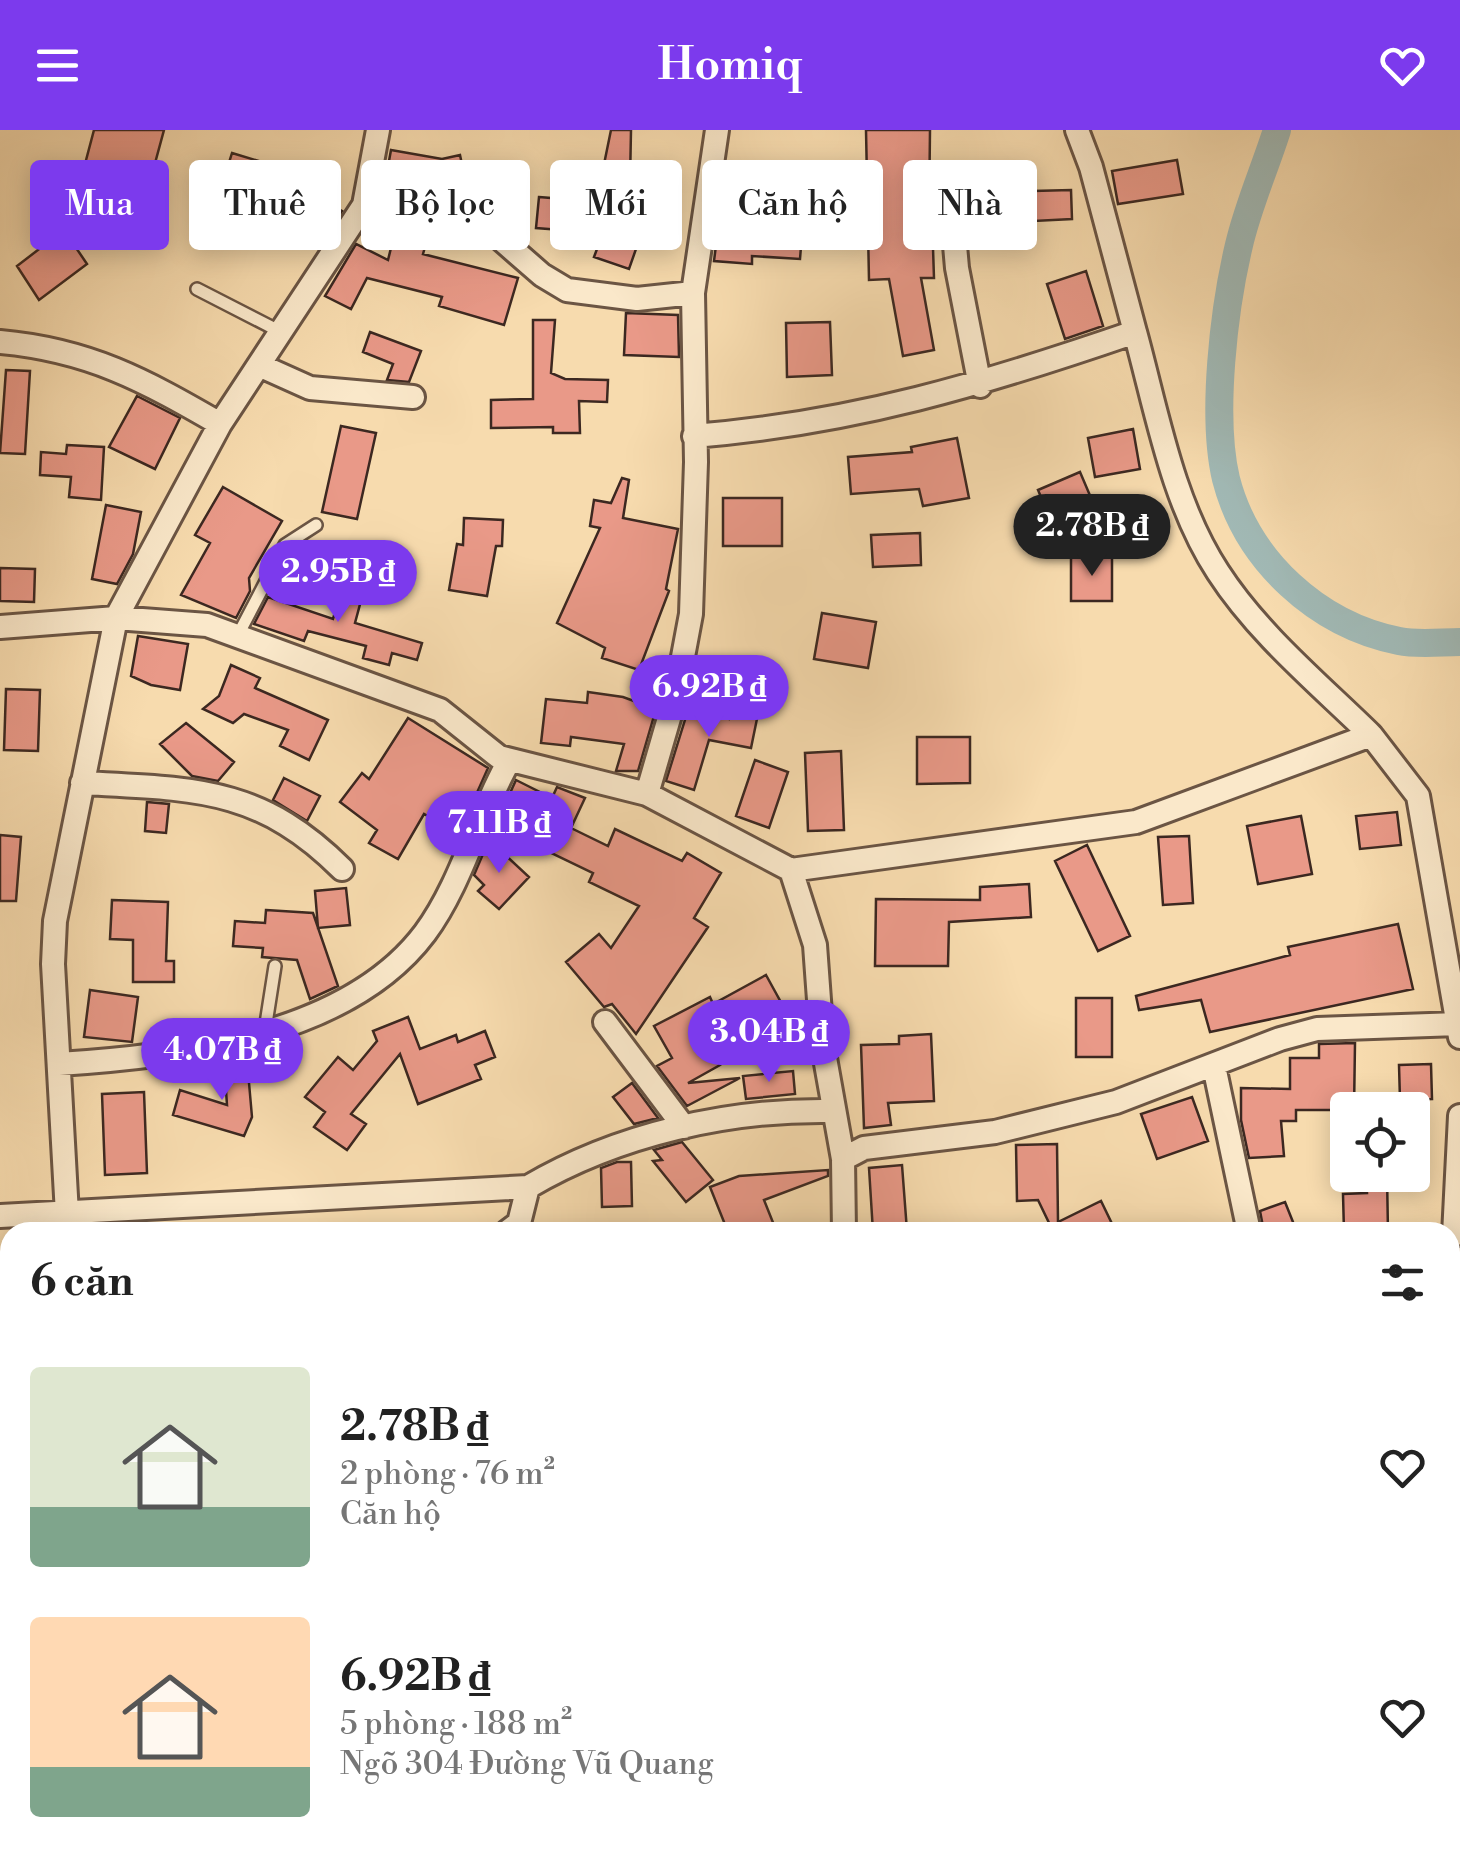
<!DOCTYPE html>
<html lang="vi">
<head>
<meta charset="utf-8">
<style>
	body { margin:0; font-family:"Libre Bodoni",serif; background:#f6f6f6; color:#222; height:100vh; display:flex; flex-direction:column; font-size:38px; white-space:nowrap }
	* { box-sizing:border-box; margin:0 }
	p { font-size:32px; color:#767676 }
	.icon { flex:none; width:55px; height:55px; fill:none; stroke:currentColor; stroke-width:2; stroke-linecap:round; stroke-linejoin:round }
	.map { position:relative; flex:1; overflow:hidden }
	.side { position:absolute; left:0px; top:1092px; width:1460px; height:642px; display:flex; flex-direction:column; background:#fff; border-radius:30px 30px 0 0; box-shadow:0 5px 25px #0003 }
	.side>* { flex:none }
	.top-card { position:absolute; left:30px; top:30px; width:1400px; height:90px; display:flex; gap:20px }
	.controls { position:absolute; left:1330px; top:962px; display:grid; gap:20px }
	.controls a { display:grid; place-items:center; width:100px; height:100px; border-radius:10px; background:#fff; box-shadow:0 5px 25px #0003; font-size:50px }
	.price { position:absolute; translate:-50% -85px; padding:0 22px; border-radius:35px; background:#7c3aed; color:#fff; font-size:32px; line-height:65px; filter:drop-shadow(0 2px 5px #0008) }
	.price::after { content:''; position:absolute; left:50%; top:60px; width:30px; height:22px; margin-left:-15px; background:inherit; clip-path:polygon(0 0,100% 0,50% 100%) }
	.price.active { background:#222; color:#fff }
	ul { padding:0; list-style:none }
	li { display:flex; align-items:center; gap:30px; height:250px; padding:0 30px }
	li span { display:grid; place-items:center; flex:none; width:280px; height:200px; border-radius:10px; color:#555 }
	li>.icon { margin-inline-start:auto }
	span .icon { width:120px; height:120px; fill:#fffc; stroke-width:1 }
	li b { font-size:42px }
	h2 { display:flex; justify-content:space-between; align-items:center; height:120px; padding:0 30px; font-size:42px }
	.tag { padding:0 35px; border-radius:10px; background:#fff; box-shadow:0 5px 25px #0003; font-size:35px; line-height:90px }
	.tag.active { background:#7c3aed; color:#fff }
	header { display:flex; justify-content:space-between; align-items:center; height:130px; padding:0 30px; background:#7c3aed; color:#fff; font-size:45px; font-weight:600 }
	.map>svg:first-child { display:block }
	.lines { fill:none; stroke-linecap:round; stroke-linejoin:round }
	.canal { stroke:#a1b9b5; stroke-width:28 }
	.building { fill:#e99988; stroke:#3c2821; stroke-width:2.5 }
	.service-casing { stroke:#6b5544; stroke-width:16 }
	.minor-casing { stroke:#6b5544; stroke-width:28 }
	.secondary-casing { stroke:#3c2821; stroke-width:35 }
	.service { stroke:#fae8ca; stroke-width:11 }
	.minor { stroke:#fae8ca; stroke-width:22 }
	.secondary { stroke:#fae8ca; stroke-width:30 }
</style>
</head>
<body>
<header><svg class="icon" aria-label="menu" viewBox="0 0 24 24"><path d="M4 6h16M4 12h16M4 18h16"/></svg>Homiq<svg class="icon" aria-label="heart" viewBox="0 0 24 24"><path d="M12 20l-8-8c-3-5 5-10 8-4 3-6 11-1 8 4z"/></svg></header>
<div class="map">
<svg width="1460" height="1733" viewBox="0 0 1460 1733">
	<rect width="100%" height="100%" fill="#f7dbae"/>
	<filter id="stains"><feTurbulence type="fractalNoise" baseFrequency=".002" numOctaves="4"/><feColorMatrix values="0 0 0 0 .2 0 0 0 0 .09 0 0 0 0 .02 0 0 0 .5 -.17"/></filter>
	<radialGradient id="worn" r=".72"><stop offset=".6" stop-color="#630" stop-opacity="0"/><stop offset="1" stop-color="#630" stop-opacity=".3"/></radialGradient>
	<g class="lines">
		<path class="canal" d="M 1277,0 C 1265,38 1248,76 1239,115 C 1224,178 1211,286 1226,349 C 1247,431 1318,495 1399,511 C 1418,515 1441,512 1460,512"/>
	</g>
	<path class="building" d="M 94,0 L 164,0 L 151,48 L 85,34 Z
		M 611,0 L 631,0 L 630,52 L 673,57 L 669,98 L 644,96 L 629,139 L 594,127 L 603,103 L 602,44 Z
		M 866,0 L 930,0 L 929,88 L 932,88 L 934,148 L 921,148 L 934,220 L 903,226 L 889,149 L 869,150 Z
		M 391,20 L 442,29 L 460,25 L 467,58 L 413,70 L 383,64 Z
		M 232,23 L 282,38 L 279,47 L 342,81 L 323,111 L 269,81 L 264,96 L 214,81 Z
		M 1177,30 L 1183,64 L 1118,74 L 1112,41 Z
		M 1071,60 L 1072,89 L 1034,91 L 1033,61 Z
		M 539,67 L 563,69 L 561,100 L 536,98 Z
		M 720,84 L 803,92 L 800,129 L 752,126 L 752,134 L 714,131 Z
		M 64,100 L 87,134 L 39,170 L 17,136 Z
		M 395,102 L 427,110 L 423,124 L 518,148 L 504,195 L 439,176 L 442,167 L 367,148 L 351,179 L 325,166 L 356,114 L 388,130 Z
		M 1086,141 L 1103,196 L 1065,209 L 1047,154 Z
		M 626,183 L 678,185 L 679,227 L 624,225 Z
		M 533,190 L 555,190 L 551,243 L 565,249 L 608,250 L 607,272 L 579,271 L 580,303 L 553,303 L 553,297 L 491,298 L 491,270 L 533,269 Z
		M 830,192 L 832,245 L 787,247 L 786,193 Z
		M 370,202 L 421,221 L 409,252 L 387,250 L 393,234 L 363,222 Z
		M 6,240 L 30,241 L 25,324 L 0,323 Z
		M 137,266 L 180,288 L 155,339 L 109,317 Z
		M 341,296 L 376,303 L 357,389 L 322,382 Z
		M 1133,299 L 1140,339 L 1095,347 L 1088,308 Z
		M 957,308 L 969,368 L 923,376 L 919,359 L 851,364 L 848,327 L 912,322 L 911,317 Z
		M 67,315 L 104,317 L 101,370 L 69,367 L 71,347 L 40,345 L 41,322 L 66,324 Z
		M 1080,342 L 1097,382 L 1055,400 L 1038,360 Z
		M 622,348 L 629,350 L 623,388 L 678,399 L 666,459 L 669,461 L 639,540 L 602,528 L 605,518 L 557,493 L 600,398 L 590,396 L 594,370 L 611,373 Z
		M 223,357 L 282,391 L 249,448 L 250,461 L 236,488 L 181,465 L 210,413 L 195,405 Z
		M 723,368 L 782,368 L 782,416 L 723,416 Z
		M 106,375 L 141,382 L 133,424 L 117,454 L 92,449 Z
		M 464,388 L 503,390 L 502,416 L 496,416 L 487,466 L 449,460 L 457,414 L 463,415 Z
		M 920,403 L 921,435 L 873,437 L 871,405 Z
		M 1071,427 L 1112,427 L 1112,471 L 1071,471 Z
		M 0,438 L 35,439 L 34,472 L 0,471 Z
		M 345,446 L 366,452 L 355,493 L 422,513 L 417,530 L 392,523 L 389,535 L 363,528 L 366,516 L 308,501 L 304,511 L 254,494 L 268,467 L 333,489 Z
		M 822,483 L 876,492 L 868,538 L 814,529 Z
		M 138,506 L 188,514 L 180,560 L 151,555 L 131,546 Z
		M 231,535 L 260,548 L 255,558 L 328,590 L 309,630 L 280,616 L 288,600 L 244,584 L 233,593 L 203,579 L 219,566 Z
		M 6,559 L 40,560 L 38,621 L 4,620 Z
		M 588,562 L 623,567 L 656,579 L 638,641 L 616,641 L 624,614 L 571,607 L 570,616 L 541,613 L 546,569 L 587,573 Z
		M 732,573 L 759,579 L 751,618 L 709,610 L 694,660 L 666,651 L 689,577 L 729,589 Z
		M 408,588 L 488,638 L 468,683 L 454,677 L 466,688 L 459,704 L 424,684 L 398,729 L 369,713 L 377,700 L 340,672 L 362,643 L 369,649 Z
		M 186,593 L 234,632 L 218,651 L 192,646 L 160,614 Z
		M 917,607 L 970,607 L 970,653 L 917,654 Z
		M 841,621 L 844,700 L 808,701 L 805,623 Z
		M 755,630 L 788,642 L 769,698 L 736,686 Z
		M 284,648 L 320,666 L 307,691 L 273,670 Z
		M 516,650 L 552,668 L 557,657 L 585,668 L 571,698 L 608,716 L 615,699 L 682,731 L 687,723 L 721,743 L 694,788 L 708,797 L 636,904 L 612,874 L 604,877 L 566,832 L 599,804 L 611,818 L 639,776 L 589,752 L 593,743 L 495,696 Z
		M 147,672 L 169,674 L 166,703 L 145,701 Z
		M 1397,682 L 1401,715 L 1360,719 L 1356,686 Z
		M 1301,686 L 1312,744 L 1258,754 L 1247,696 Z
		M 0,705 L 21,707 L 16,771 L 0,771 Z
		M 1189,706 L 1193,773 L 1163,775 L 1158,707 Z
		M 489,710 L 529,747 L 499,779 L 478,761 L 484,755 L 474,745 Z
		M 1087,715 L 1130,806 L 1098,821 L 1055,731 Z
		M 1029,754 L 1031,787 L 949,792 L 948,836 L 875,836 L 876,769 L 980,770 L 980,757 Z
		M 346,758 L 350,795 L 318,798 L 315,761 Z
		M 112,770 L 168,772 L 166,831 L 174,831 L 174,852 L 133,852 L 133,810 L 110,809 Z
		M 266,780 L 313,783 L 338,856 L 310,869 L 297,830 L 262,827 L 263,818 L 233,816 L 235,791 L 265,793 Z
		M 1398,794 L 1413,859 L 1210,902 L 1201,870 L 1139,880 L 1136,866 L 1290,825 L 1288,817 Z
		M 766,845 L 794,896 L 757,916 L 746,895 L 709,914 L 720,935 L 688,953 L 740,948 L 687,976 L 657,936 L 672,928 L 654,896 L 710,867 L 713,874 Z
		M 90,860 L 138,867 L 132,912 L 84,907 Z
		M 1076,868 L 1112,868 L 1112,927 L 1076,927 Z
		M 408,887 L 420,919 L 456,905 L 458,912 L 485,901 L 495,927 L 475,935 L 481,949 L 418,974 L 400,924 L 351,984 L 366,994 L 347,1020 L 314,997 L 325,982 L 305,967 L 338,927 L 353,940 L 377,911 L 373,901 Z
		M 931,904 L 934,971 L 888,973 L 891,995 L 864,998 L 861,915 L 899,914 L 899,906 Z
		M 1355,913 L 1354,980 L 1296,980 L 1296,991 L 1281,991 L 1284,1026 L 1249,1028 L 1241,990 L 1241,958 L 1290,959 L 1290,928 L 1319,928 L 1319,914 Z
		M 247,930 L 252,987 L 244,1006 L 173,985 L 180,960 L 227,975 L 224,932 Z
		M 1431,934 L 1432,969 L 1400,970 L 1399,935 Z
		M 793,941 L 795,964 L 746,969 L 743,946 Z
		M 632,953 L 658,988 L 634,994 L 613,967 Z
		M 144,962 L 147,1043 L 105,1045 L 102,964 Z
		M 1192,967 L 1208,1011 L 1157,1029 L 1141,984 Z
		M 682,1012 L 713,1050 L 686,1072 L 653,1031 L 662,1030 L 654,1020 Z
		M 1057,1014 L 1058,1092 L 1101,1071 L 1116,1102 L 1035,1102 L 1050,1095 L 1038,1070 L 1017,1071 L 1016,1015 Z
		M 617,1032 L 631,1032 L 632,1076 L 602,1077 L 601,1038 Z
		M 902,1035 L 907,1101 L 873,1102 L 869,1038 Z
		M 828,1040 L 828,1046 L 764,1070 L 774,1095 L 755,1102 L 728,1102 L 710,1057 L 739,1046 Z
		M 1366,1045 L 1387,1045 L 1388,1102 L 1344,1102 L 1343,1064 L 1367,1063 Z
		M 1285,1072 L 1297,1102 L 1264,1102 L 1260,1081 Z"/>
	<g class="lines">
		<g class="service-casing">
			<path id="service" d="M 197,159 L 279,201
				M 238,505 L 285,415 L 316,395
				M 265,900 L 275,836"/>
		</g>
		<g class="minor-casing">
			<path id="minor" d="M 949,47 L 957,138 L 980,256
				M 364,75 L 495,104 L 542,145 L 567,160 L 637,169 L 693,163
				M 1135,202 C 1157,282 1172,372 1218,442 C 1258,504 1319,554 1371,605
				M 0,212 C 89,220 144,250 220,294
				M 261,236 L 310,258 L 413,267
				M 694,306 C 854,293 984,254 1135,202 L 1091,37 L 1077,0
				M 0,497 L 116,488 L 207,495 L 440,580 L 499,627 L 647,664 L 791,740 L 1136,692 L 1371,605 L 1418,666 L 1460,907
				M 82,653 C 192,659 259,656 342,739
				M 647,664 L 676,564 L 691,484 L 696,332 L 693,163 L 717,0
				M 791,740 L 815,815 L 822,911 L 843,1029 L 844,1102
				M 605,892 L 684,997
				M 59,934 C 178,926 347,907 425,803 C 462,753 478,685 509,631
				M 1214,936 L 1249,1102
				M 843,1029 L 864,1018 L 995,1002 L 1116,972 L 1280,909 L 1317,899 L 1458,894
				M 528,1057 C 618,1004 730,979 833,981
				M 67,1084 L 53,834 L 55,791 L 116,488 L 220,294 L 364,75 L 378,0
				M 0,1086 L 528,1057 L 519,1093 L 507,1102
				M 1450,1106 L 1454,1105 L 1460,986
				M 0,1263 L 10,1262
				M 0,1607 L 10,1651
				M 19,1733 L 20,1725"/>
		</g>
		<g class="secondary-casing">
			<path id="secondary" d="M 1450,1375 L 1460,1375
				M 0,1475 L 10,1474"/>
		</g>
		<use href="#service" class="service"/>
		<use href="#minor" class="minor"/>
		<use href="#secondary" class="secondary"/>
	</g>
	<rect width="100%" height="100%" filter="url(#stains)"/>
	<rect width="100%" height="100%" fill="url(#worn)"/>
</svg>
<div class="controls">
<a><svg class="icon" aria-label="locate" viewBox="0 0 24 24"><circle cx="12" cy="12" r="6"/><path d="M12 2v4M12 18v4M2 12h4M18 12h4"/></svg></a>
</div>
<b class="price active" style="left:1092px;top:449px">2.78B ₫</b>
<b class="price" style="left:338px;top:495px">2.95B ₫</b>
<b class="price" style="left:709px;top:610px">6.92B ₫</b>
<b class="price" style="left:499px;top:746px">7.11B ₫</b>
<b class="price" style="left:769px;top:955px">3.04B ₫</b>
<b class="price" style="left:222px;top:973px">4.07B ₫</b>
<div class="top-card">
<a class="tag active">Mua</a>
<a class="tag">Thuê</a>
<a class="tag">Bộ lọc</a>
<a class="tag">Mới</a>
<a class="tag">Căn hộ</a>
<a class="tag">Nhà</a>
</div>
<section class="side">
<h2>6 căn<svg class="icon" aria-label="filters" viewBox="0 0 24 24"><path d="M4 7h16M4 17h16"/><circle cx="9" cy="7" r="2"/><circle cx="15" cy="17" r="2"/></svg></h2>
<ul>
<li><span style="background:linear-gradient(#dfe7d0 70%,#7fa58c 0)"><svg class="icon" aria-label="home" viewBox="0 0 24 24"><path d="M3 11l9-7 9 7M6 9v11h12V9"/></svg></span><div><b>2.78B ₫</b><p>2 phòng · 76 m²</p><p>Căn hộ</p></div><svg class="icon" aria-label="heart" viewBox="0 0 24 24"><path d="M12 20l-8-8c-3-5 5-10 8-4 3-6 11-1 8 4z"/></svg></li>
<li><span style="background:linear-gradient(#ffd9b3 75%,#7fa58c 0)"><svg class="icon" aria-label="home" viewBox="0 0 24 24"><path d="M3 11l9-7 9 7M6 9v11h12V9"/></svg></span><div><b>6.92B ₫</b><p>5 phòng · 188 m²</p><p>Ngõ 304 Đường Vũ Quang</p></div><svg class="icon" aria-label="heart" viewBox="0 0 24 24"><path d="M12 20l-8-8c-3-5 5-10 8-4 3-6 11-1 8 4z"/></svg></li>
</ul>
</section>
</div>
</body>
</html>
